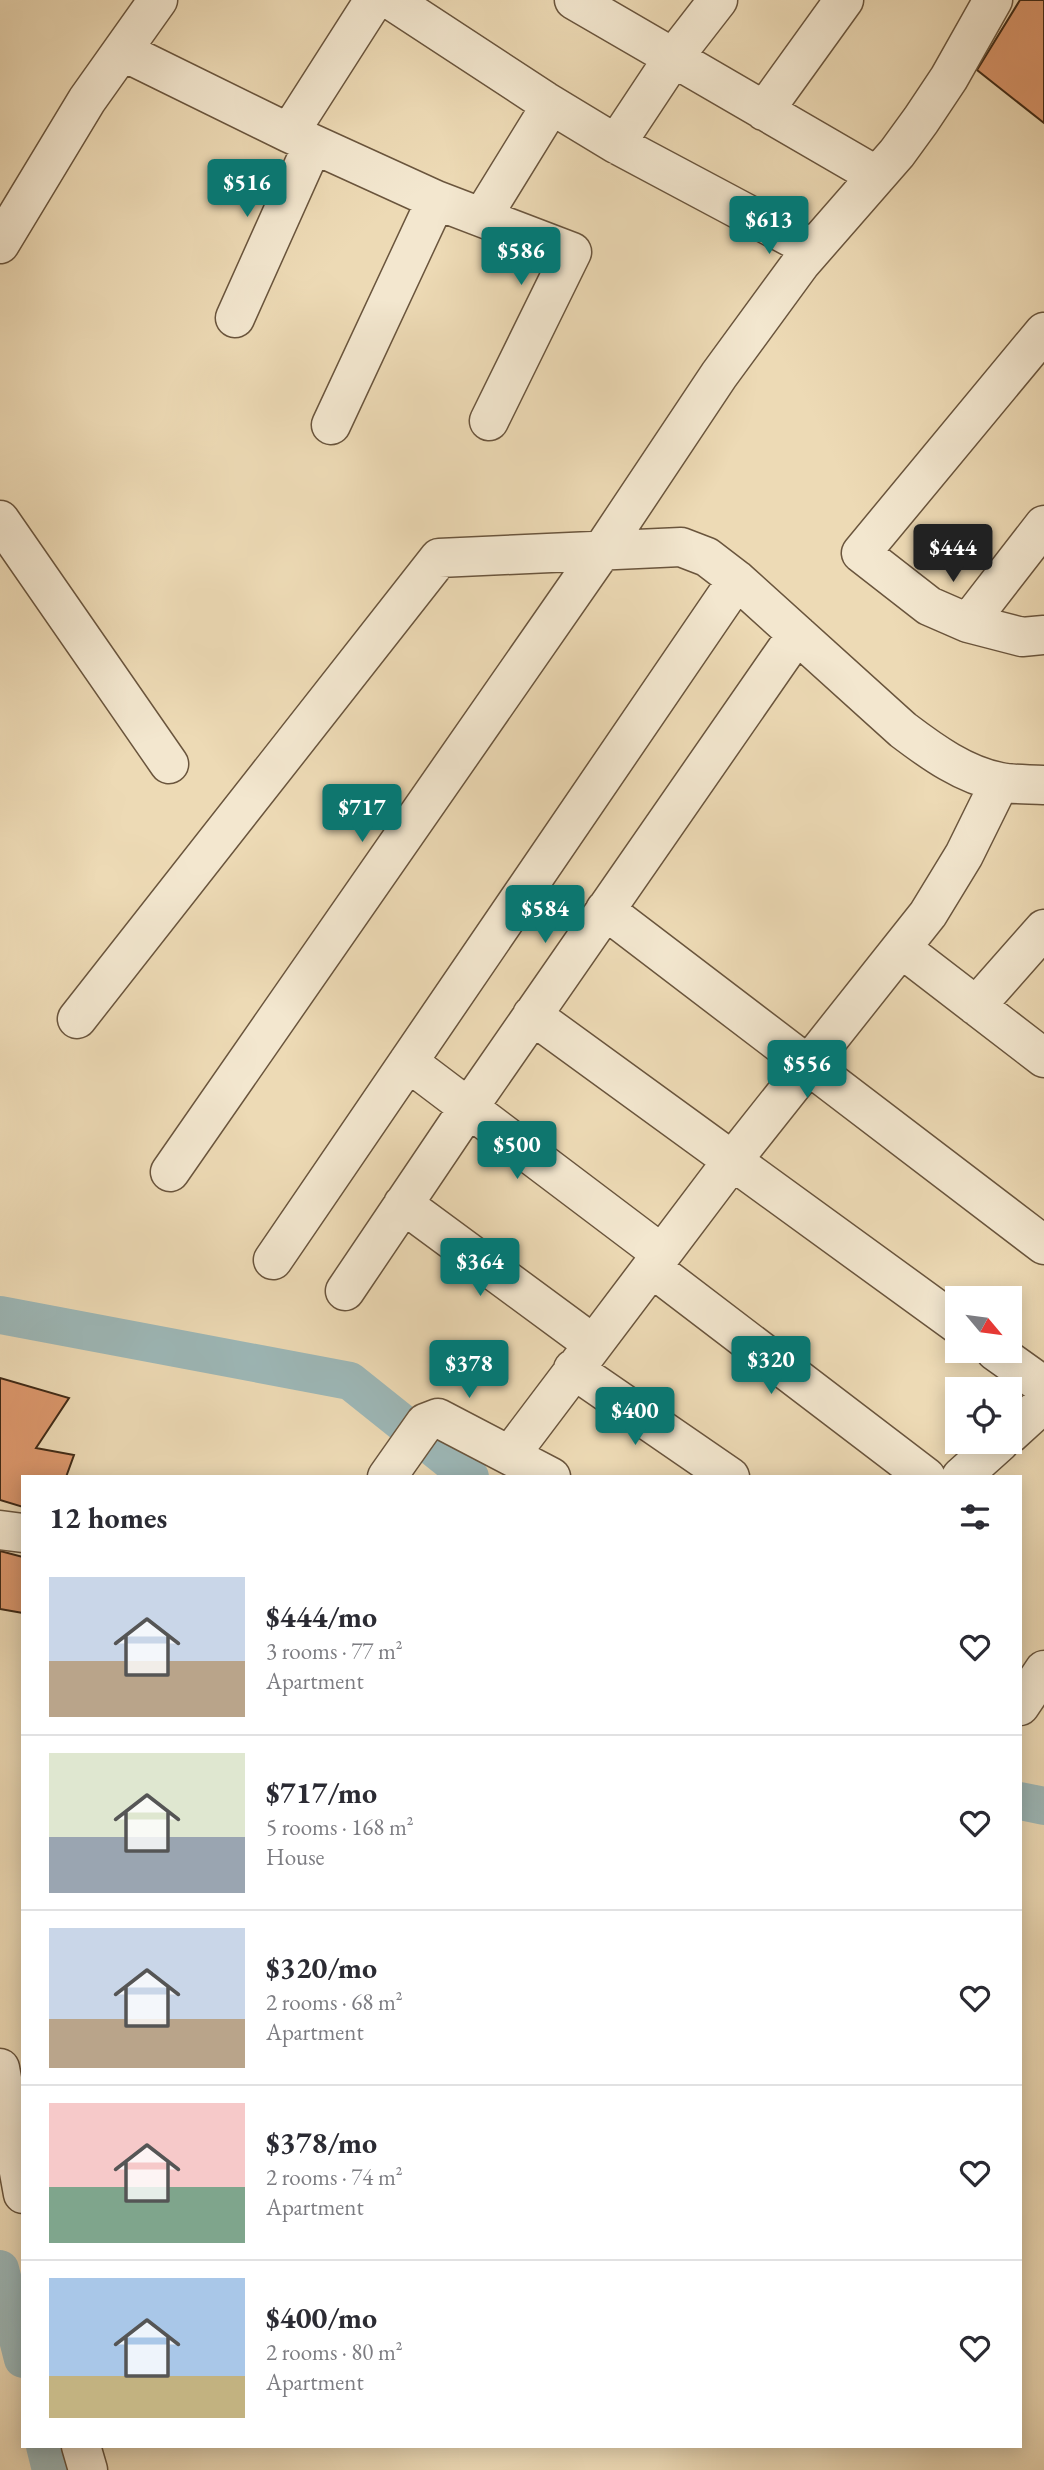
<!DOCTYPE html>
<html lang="en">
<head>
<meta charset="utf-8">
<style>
	body { margin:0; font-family:"EB Garamond",serif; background:#f7f7f7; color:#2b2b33; height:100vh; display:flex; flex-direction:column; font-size:26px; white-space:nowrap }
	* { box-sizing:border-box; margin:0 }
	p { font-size:23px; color:#7c7c81 }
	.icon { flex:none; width:38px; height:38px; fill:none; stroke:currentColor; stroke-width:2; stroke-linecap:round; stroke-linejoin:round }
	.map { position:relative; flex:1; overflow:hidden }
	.side { position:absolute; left:21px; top:1475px; width:1001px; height:973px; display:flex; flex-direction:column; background:#fff; border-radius:0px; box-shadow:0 4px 18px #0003 }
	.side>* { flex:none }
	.needle { width:46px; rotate:119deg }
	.tools { position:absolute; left:945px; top:1286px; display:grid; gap:14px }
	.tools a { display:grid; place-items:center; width:77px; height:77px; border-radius:0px; background:#fff; box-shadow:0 4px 18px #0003; font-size:35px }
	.price { position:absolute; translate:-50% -60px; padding:0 16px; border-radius:7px; background:#0f766e; color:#fff; font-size:23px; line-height:46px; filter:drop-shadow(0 2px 4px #0008) }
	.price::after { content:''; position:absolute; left:50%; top:42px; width:21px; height:16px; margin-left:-10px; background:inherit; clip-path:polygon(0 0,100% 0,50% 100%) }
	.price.current { background:#222; color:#fff }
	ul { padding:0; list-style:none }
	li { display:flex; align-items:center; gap:21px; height:175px; padding:0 28px }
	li+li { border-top:2px solid #e1e1e2 }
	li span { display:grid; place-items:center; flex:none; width:196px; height:140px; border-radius:0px; color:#555 }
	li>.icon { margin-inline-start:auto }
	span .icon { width:84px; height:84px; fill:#fffc; stroke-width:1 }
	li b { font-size:30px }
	h2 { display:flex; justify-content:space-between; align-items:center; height:84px; padding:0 28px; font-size:30px }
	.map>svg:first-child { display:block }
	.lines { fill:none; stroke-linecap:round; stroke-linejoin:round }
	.canal { stroke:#9db8b8; stroke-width:38 }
	.building { fill:#dc976c; stroke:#3f2915; stroke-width:2 }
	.minor-casing { stroke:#6a553d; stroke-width:41 }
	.minor { stroke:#f3e7cf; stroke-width:38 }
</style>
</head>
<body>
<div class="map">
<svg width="1044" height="2470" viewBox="0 0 1044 2470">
	<rect width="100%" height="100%" fill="#eddab5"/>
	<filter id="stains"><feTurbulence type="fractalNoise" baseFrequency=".00286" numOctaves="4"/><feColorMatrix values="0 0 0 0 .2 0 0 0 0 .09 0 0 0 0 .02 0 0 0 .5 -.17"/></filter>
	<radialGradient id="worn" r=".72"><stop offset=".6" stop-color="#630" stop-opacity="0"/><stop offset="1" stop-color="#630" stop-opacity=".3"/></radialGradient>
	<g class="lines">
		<path class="canal" d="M 0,1315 L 350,1381 L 470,1477
			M 1020,1801 L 1044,1806
			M 0,2269 L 23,2359
			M 45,2446 L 51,2470"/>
	</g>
	<path class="building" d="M 1020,0 L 1044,0 L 1044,123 L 977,70 Z
		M 0,1378 L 69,1398 L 36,1448 L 74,1455 L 66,1477 L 23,1477 L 23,1507 L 0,1500 Z
		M 0,1551 L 23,1557 L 23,1613 L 0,1609 Z"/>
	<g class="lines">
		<g class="minor-casing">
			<path id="minor" d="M 391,0 L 545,101 L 616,144 L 813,249
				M 574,0 L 877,176
				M 122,51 L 289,133 L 436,200 L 331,425
				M 764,111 L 844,0
				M 289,133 L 374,0
				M 616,144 L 673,58 L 718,0
				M 436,200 L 572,252 L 489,421
				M 482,217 L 551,105
				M 0,244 L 87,100 L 158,0
				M 235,318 L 313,144
				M 1044,332 L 861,553 L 929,606 L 968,623 L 1022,637 L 1044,635
				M 0,520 L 169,764
				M 968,623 L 1044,525
				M 605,910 L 1044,1245
				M 901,948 L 1044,1058
				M 976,1006 L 1044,929
				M 532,1015 L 957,1324
				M 77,1019 L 439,558 L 681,547 L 707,557 L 737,580
				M 408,1062 L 662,1254
				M 170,1172 L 603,549 L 719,375 L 801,263 L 897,153 L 921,120 L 949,78 L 993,0
				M 403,1204 L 593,1344
				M 273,1260 L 737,580 L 903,730 C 932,752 964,775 1000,782 C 1014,785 1030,784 1044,785
				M 652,1268 L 926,1477
				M 345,1291 L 469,1107 L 797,634
				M 995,1351 L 1044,1386
				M 573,1369 L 730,1477
				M 1010,1434 L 1044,1403
				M 510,1455 L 732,1161 L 928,914 L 964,855 L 1000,782
				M 387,1477 L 425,1423 L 438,1418 L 551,1477
				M 961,1477 L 1000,1442
				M 0,1530 L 23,1533
				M 1020,1706 L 1044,1670
				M 0,2068 L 23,2194
				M 81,2446 L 88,2470"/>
		</g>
		<use href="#minor" class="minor"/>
	</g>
	<rect width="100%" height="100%" filter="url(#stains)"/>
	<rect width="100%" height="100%" fill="url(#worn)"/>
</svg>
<div class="tools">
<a><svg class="needle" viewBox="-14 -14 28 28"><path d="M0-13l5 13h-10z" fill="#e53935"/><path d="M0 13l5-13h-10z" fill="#7c7c81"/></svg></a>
<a><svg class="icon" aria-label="locate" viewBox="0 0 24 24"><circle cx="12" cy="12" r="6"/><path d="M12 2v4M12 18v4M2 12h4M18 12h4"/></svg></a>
</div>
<b class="price" style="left:247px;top:219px">$516</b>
<b class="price" style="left:769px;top:256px">$613</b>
<b class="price" style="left:521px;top:287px">$586</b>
<b class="price current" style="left:953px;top:584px">$444</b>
<b class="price" style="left:362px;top:844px">$717</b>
<b class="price" style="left:545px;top:945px">$584</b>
<b class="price" style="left:807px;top:1100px">$556</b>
<b class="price" style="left:517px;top:1181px">$500</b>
<b class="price" style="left:480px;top:1298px">$364</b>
<b class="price" style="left:771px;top:1396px">$320</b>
<b class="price" style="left:469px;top:1400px">$378</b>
<b class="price" style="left:635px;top:1447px">$400</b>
<section class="side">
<h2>12 homes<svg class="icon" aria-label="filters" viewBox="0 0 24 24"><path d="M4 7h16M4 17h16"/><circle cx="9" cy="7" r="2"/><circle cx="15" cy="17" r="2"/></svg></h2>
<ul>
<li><span style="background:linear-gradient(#c9d6e8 60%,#b9a48a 0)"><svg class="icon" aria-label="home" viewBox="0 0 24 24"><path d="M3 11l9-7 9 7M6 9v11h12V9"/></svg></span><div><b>$444/mo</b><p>3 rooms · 77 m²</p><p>Apartment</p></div><svg class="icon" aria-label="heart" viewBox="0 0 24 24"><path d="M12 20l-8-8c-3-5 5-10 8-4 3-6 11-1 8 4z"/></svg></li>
<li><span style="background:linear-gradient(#dfe7d0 60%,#9aa5b1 0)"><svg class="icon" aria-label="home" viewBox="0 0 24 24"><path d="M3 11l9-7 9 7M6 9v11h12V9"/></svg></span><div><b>$717/mo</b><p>5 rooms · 168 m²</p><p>House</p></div><svg class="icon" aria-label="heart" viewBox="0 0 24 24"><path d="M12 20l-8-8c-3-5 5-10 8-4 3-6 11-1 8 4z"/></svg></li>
<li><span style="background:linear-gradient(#c9d6e8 65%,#b9a48a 0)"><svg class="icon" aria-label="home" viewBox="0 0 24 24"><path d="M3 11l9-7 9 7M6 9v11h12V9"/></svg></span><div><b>$320/mo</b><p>2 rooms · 68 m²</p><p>Apartment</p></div><svg class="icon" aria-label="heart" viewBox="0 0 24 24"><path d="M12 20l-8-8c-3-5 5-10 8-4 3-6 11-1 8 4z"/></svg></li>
<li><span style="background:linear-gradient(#f6c9c9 60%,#7fa58c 0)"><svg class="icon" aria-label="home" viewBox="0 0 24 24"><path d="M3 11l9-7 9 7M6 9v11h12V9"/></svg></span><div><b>$378/mo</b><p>2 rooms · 74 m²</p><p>Apartment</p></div><svg class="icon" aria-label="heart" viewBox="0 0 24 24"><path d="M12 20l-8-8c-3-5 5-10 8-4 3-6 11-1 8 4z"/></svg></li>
<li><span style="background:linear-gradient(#a9c7e8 70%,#c2b280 0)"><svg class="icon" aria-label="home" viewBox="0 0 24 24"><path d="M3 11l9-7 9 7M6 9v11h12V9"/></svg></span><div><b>$400/mo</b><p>2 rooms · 80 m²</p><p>Apartment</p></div><svg class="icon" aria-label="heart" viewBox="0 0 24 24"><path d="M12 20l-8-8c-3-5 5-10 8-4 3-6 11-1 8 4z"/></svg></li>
</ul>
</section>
</div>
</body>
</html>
